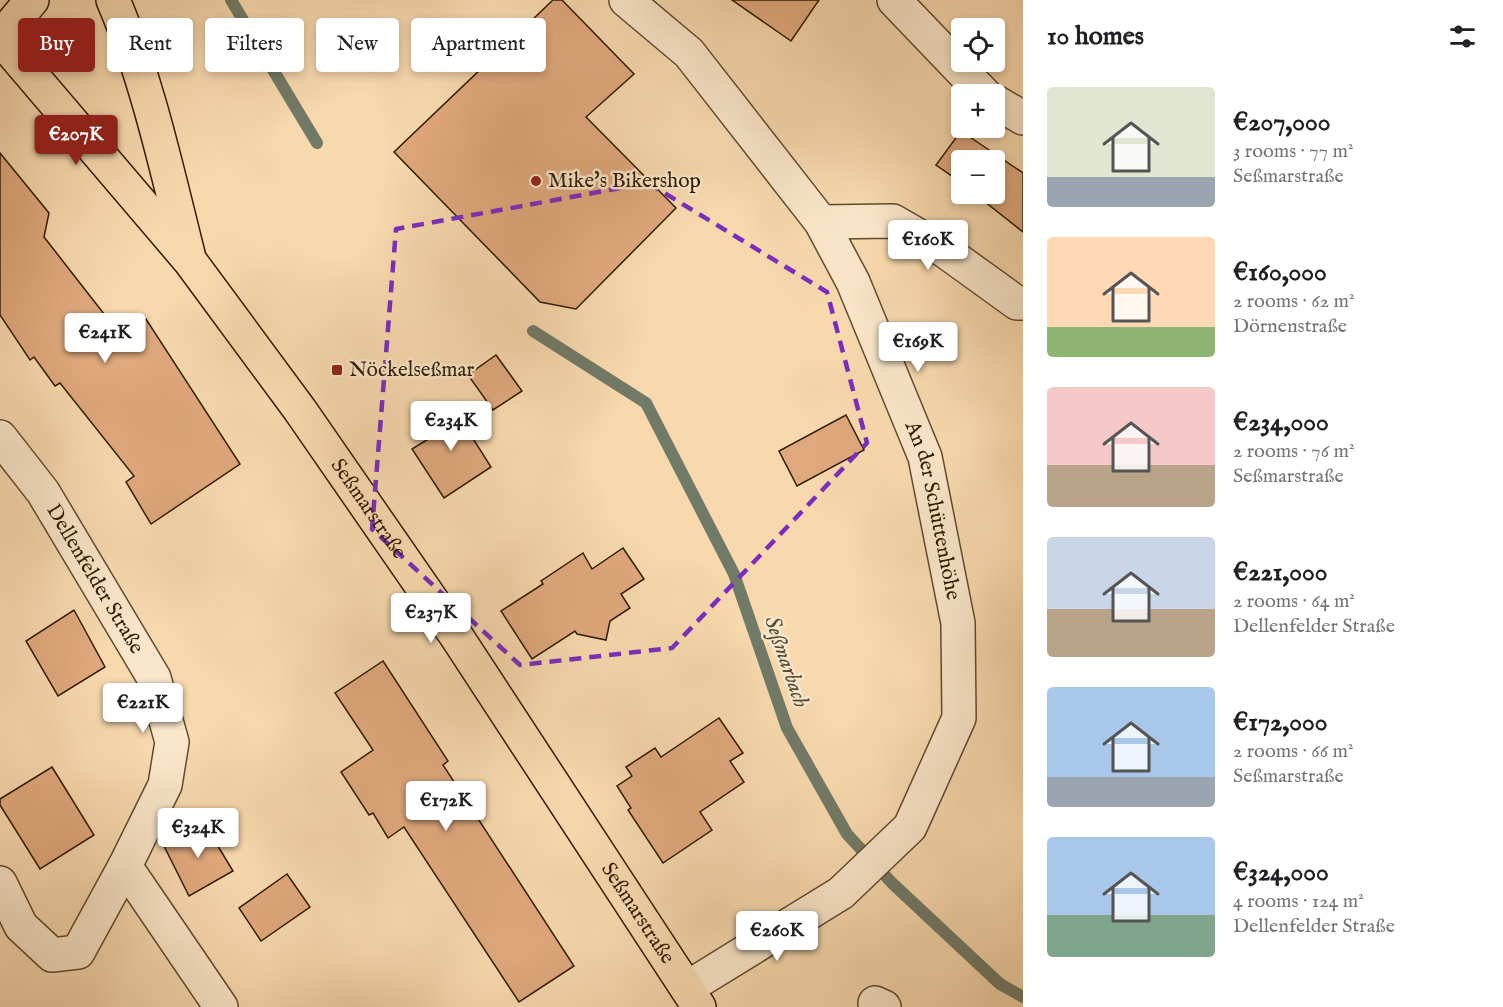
<!DOCTYPE html>
<html lang="en">
<head>
<meta charset="utf-8">
<style>
	body { margin:0; font-family:"IM FELL English",serif; background:#f6f6f6; color:#202124; height:100vh; display:flex; flex-direction:column; font-size:22px; white-space:nowrap }
	* { box-sizing:border-box; margin:0 }
	p { font-size:20px; color:#757577 }
	.icon { flex:none; width:33px; height:33px; fill:none; stroke:currentColor; stroke-width:2; stroke-linecap:round; stroke-linejoin:round }
	.map { position:relative; flex:1; overflow:hidden }
	.drawer { display:flex; flex-direction:column; background:#fff; width:480px }
	.drawer>* { flex:none }
	.top-card { position:absolute; left:18px; top:18px; width:570px; height:54px; display:flex; gap:12px }
	.tools { position:absolute; left:951px; top:18px; display:grid; gap:12px }
	.tools a { display:grid; place-items:center; width:54px; height:54px; border-radius:6px; background:#fff; box-shadow:0 3px 9px #0003; font-size:30px }
	.price { position:absolute; translate:-50% -51px; padding:0 14px; border-radius:6px; background:#fff; color:#222; font-size:20px; line-height:39px; filter:drop-shadow(0 2px 3px #0008) }
	.price::after { content:''; position:absolute; left:50%; top:36px; width:18px; height:14px; margin-left:-9px; background:inherit; clip-path:polygon(0 0,100% 0,50% 100%) }
	.price.active { background:#8f2418; color:#fff }
	ul { padding:0; list-style:none }
	li { display:flex; align-items:center; gap:18px; height:150px; padding:0 24px }
	li span { display:grid; place-items:center; flex:none; width:168px; height:120px; border-radius:6px; color:#555 }
	li>.icon { margin-inline-start:auto }
	span .icon { width:72px; height:72px; fill:#fffc; stroke-width:1 }
	li b { font-size:26px }
	h2 { display:flex; justify-content:space-between; align-items:center; height:72px; padding:0 24px; font-size:26px }
	.pill { padding:0 21px; border-radius:6px; background:#fff; box-shadow:0 3px 9px #0003; font-size:21px; line-height:54px }
	.pill.active { background:#8f2418; color:#fff }
	main { display:flex; flex:1; min-height:0 }
	.map>svg:first-child { display:block }
	.lines { fill:none; stroke-linecap:round; stroke-linejoin:round }
	.stream { stroke:#717a67; stroke-width:12 }
	.building { fill:#e0a97d; stroke:#2f1b05; stroke-width:1.5 }
	.minor-casing { stroke:#614a2f; stroke-width:36 }
	.major-casing { stroke:#2f1b05; stroke-width:36 }
	.minor { stroke:#fae6ca; stroke-width:33 }
	.major { stroke:#f8d9ae; stroke-width:33 }
	.marked { fill:none; stroke:#7b2cbf; stroke-width:4.5; stroke-dasharray:12 8; stroke-linejoin:round }
	.poi-dot { fill:#8f2418; stroke:#fae6ca; stroke-width:2 }
	.labels { text-anchor:middle; dominant-baseline:central; stroke-width:5; stroke-linejoin:round; paint-order:stroke }
	.poi-label { font-size:21px; fill:#2f1b05; stroke:#fae6ca; text-anchor:start }
	.street-label { font-size:21px; fill:#2f1b05; stroke:#fae6ca }
	.water-label { font-size:22px; font-style:italic; fill:#504b36; stroke:#fae6ca }
</style>
</head>
<body>
<main>
<div class="map">
<svg width="1023" height="1007" viewBox="0 0 1023 1007">
	<rect width="100%" height="100%" fill="#f8d9ae"/>
	<filter id="stains"><feTurbulence type="fractalNoise" baseFrequency=".00333" numOctaves="4"/><feColorMatrix values="0 0 0 0 .2 0 0 0 0 .09 0 0 0 0 .02 0 0 0 .5 -.17"/></filter>
	<radialGradient id="worn" r=".72"><stop offset=".6" stop-color="#630" stop-opacity="0"/><stop offset="1" stop-color="#630" stop-opacity=".3"/></radialGradient>
	<g class="lines">
		<path class="stream" d="M 231,0 L 317,143
			M 533,331 L 646,403 L 734,574 L 787,728 L 847,834 L 892,883 L 1000,984 L 1023,997"/>
	</g>
	<path class="building" d="M 553,0 L 562,0 L 634,74 L 586,117 L 676,208 L 576,309 L 540,302 L 394,152 Z
		M 732,0 L 819,0 L 791,41 Z
		M 961,131 L 1023,173 L 1023,232 L 975,194 L 994,194 L 994,160 L 962,160 L 962,183 L 936,165 Z
		M 0,153 L 49,213 L 44,237 L 122,337 L 146,319 L 240,464 L 151,524 L 126,482 L 134,476 L 60,383 L 55,386 L 34,357 L 30,360 L 0,315 Z
		M 496,355 L 522,391 L 493,410 L 468,375 Z
		M 457,404 L 479,432 L 472,437 L 491,467 L 444,498 L 412,449 L 430,438 L 423,428 Z
		M 846,415 L 864,450 L 797,486 L 779,451 Z
		M 623,548 L 644,579 L 621,594 L 630,608 L 610,621 L 606,640 L 577,634 L 575,631 L 532,659 L 501,611 L 543,584 L 541,581 L 583,553 L 592,569 Z
		M 74,610 L 105,667 L 58,696 L 26,641 Z
		M 383,661 L 448,761 L 443,765 L 574,966 L 519,1002 L 404,827 L 388,838 L 373,813 L 369,815 L 341,772 L 373,750 L 335,693 Z
		M 719,718 L 743,753 L 730,761 L 744,782 L 700,812 L 712,830 L 663,863 L 628,810 L 631,808 L 617,786 L 632,776 L 626,767 L 655,748 L 661,757 Z
		M 52,767 L 94,835 L 40,869 L 0,805 L 0,799 Z
		M 204,823 L 233,871 L 189,896 L 164,846 Z
		M 287,874 L 310,907 L 261,941 L 239,908 Z"/>
	<g class="lines">
		<g class="minor-casing">
			<g id="minor">
				<path id="s1" d="M 626,0 L 689,53 L 821,222 L 853,282 L 925,457 L 958,623 L 959,718 L 910,827 L 841,893 L 687,988"/>
				<path d="M 894,0 L 984,94"/>
				<path d="M 994,101 L 1023,118"/>
				<path d="M 821,222 L 893,221 L 945,251 L 1017,303 L 1023,303"/>
				<path id="s2" d="M 0,437 L 43,492 L 154,678 L 172,742 L 165,785 L 125,866 L 221,1007"/>
				<path d="M 0,883 L 21,926 L 52,955 L 78,952 L 125,866"/>
				<path d="M 875,1003 L 884,1007"/>
			</g>
		</g>
		<g class="major-casing">
			<g id="major">
				<path id="s3" d="M 32,0 L 0,38 L 190,261 L 300,410 L 455,634 L 699,1007"/>
				<path d="M 113,0 C 147,78 167,171 188,254"/>
			</g>
		</g>
		<use href="#minor" class="minor"/>
		<use href="#major" class="major"/>
	</g>
	<path class="marked" d="M 648,183 L 827,292 L 867,443 L 672,648 L 520,665 L 372,529 L 396,229 Z"/>
	<g class="poi-dot">
		<circle cx="536" cy="181" r="6"/>
		<rect x="331" y="364" width="12" height="12" rx="3"/>
	</g>
	<g class="labels">
		<g class="poi-label">
			<text x="548" y="181">Mike's Bikershop</text>
			<text x="349" y="370">Nöckelseßmar</text>
		</g>
		<g class="street-label">
			<text stroke="none"><textPath href="#s3" startOffset="648">Seßmarstraße</textPath></text>
			<text stroke="none"><textPath href="#s1" startOffset="608">An der Schüttenhöhe</textPath></text>
			<text stroke="none"><textPath href="#s2" startOffset="171">Dellenfelder Straße</textPath></text>
			<text stroke="none"><textPath href="#s3" startOffset="1134">Seßmarstraße</textPath></text>
		</g>
		<g class="water-label">
			<text transform="translate(786 662) rotate(71)">Seßmarbach</text>
		</g>
	</g>
	<rect width="100%" height="100%" filter="url(#stains)"/>
	<rect width="100%" height="100%" fill="url(#worn)"/>
</svg>
<div class="tools">
<a><svg class="icon" aria-label="locate" viewBox="0 0 24 24"><circle cx="12" cy="12" r="6"/><path d="M12 2v4M12 18v4M2 12h4M18 12h4"/></svg></a>
<a>+</a>
<a>−</a>
</div>
<b class="price active" style="left:76px;top:166px">€207K</b>
<b class="price" style="left:928px;top:271px">€160K</b>
<b class="price" style="left:105px;top:364px">€241K</b>
<b class="price" style="left:918px;top:373px">€169K</b>
<b class="price" style="left:451px;top:452px">€234K</b>
<b class="price" style="left:431px;top:644px">€237K</b>
<b class="price" style="left:143px;top:734px">€221K</b>
<b class="price" style="left:446px;top:832px">€172K</b>
<b class="price" style="left:198px;top:859px">€324K</b>
<b class="price" style="left:777px;top:962px">€260K</b>
<div class="top-card">
<a class="pill active">Buy</a>
<a class="pill">Rent</a>
<a class="pill">Filters</a>
<a class="pill">New</a>
<a class="pill">Apartment</a>
</div>
</div>
<section class="drawer">
<h2>10 homes<svg class="icon" aria-label="filters" viewBox="0 0 24 24"><path d="M4 7h16M4 17h16"/><circle cx="9" cy="7" r="2"/><circle cx="15" cy="17" r="2"/></svg></h2>
<ul>
<li><span style="background:linear-gradient(#dfe7d0 75%,#9aa5b1 0)"><svg class="icon" aria-label="home" viewBox="0 0 24 24"><path d="M3 11l9-7 9 7M6 9v11h12V9"/></svg></span><div><b>€207,000</b><p>3 rooms · 77 m²</p><p>Seßmarstraße</p></div></li>
<li><span style="background:linear-gradient(#ffd9b3 75%,#8fb573 0)"><svg class="icon" aria-label="home" viewBox="0 0 24 24"><path d="M3 11l9-7 9 7M6 9v11h12V9"/></svg></span><div><b>€160,000</b><p>2 rooms · 62 m²</p><p>Dörnenstraße</p></div></li>
<li><span style="background:linear-gradient(#f6c9c9 65%,#b9a48a 0)"><svg class="icon" aria-label="home" viewBox="0 0 24 24"><path d="M3 11l9-7 9 7M6 9v11h12V9"/></svg></span><div><b>€234,000</b><p>2 rooms · 76 m²</p><p>Seßmarstraße</p></div></li>
<li><span style="background:linear-gradient(#c9d6e8 60%,#b9a48a 0)"><svg class="icon" aria-label="home" viewBox="0 0 24 24"><path d="M3 11l9-7 9 7M6 9v11h12V9"/></svg></span><div><b>€221,000</b><p>2 rooms · 64 m²</p><p>Dellenfelder Straße</p></div></li>
<li><span style="background:linear-gradient(#a9c7e8 75%,#9aa5b1 0)"><svg class="icon" aria-label="home" viewBox="0 0 24 24"><path d="M3 11l9-7 9 7M6 9v11h12V9"/></svg></span><div><b>€172,000</b><p>2 rooms · 66 m²</p><p>Seßmarstraße</p></div></li>
<li><span style="background:linear-gradient(#a9c7e8 65%,#7fa58c 0)"><svg class="icon" aria-label="home" viewBox="0 0 24 24"><path d="M3 11l9-7 9 7M6 9v11h12V9"/></svg></span><div><b>€324,000</b><p>4 rooms · 124 m²</p><p>Dellenfelder Straße</p></div></li>
</ul>
</section>
</main>
</body>
</html>
